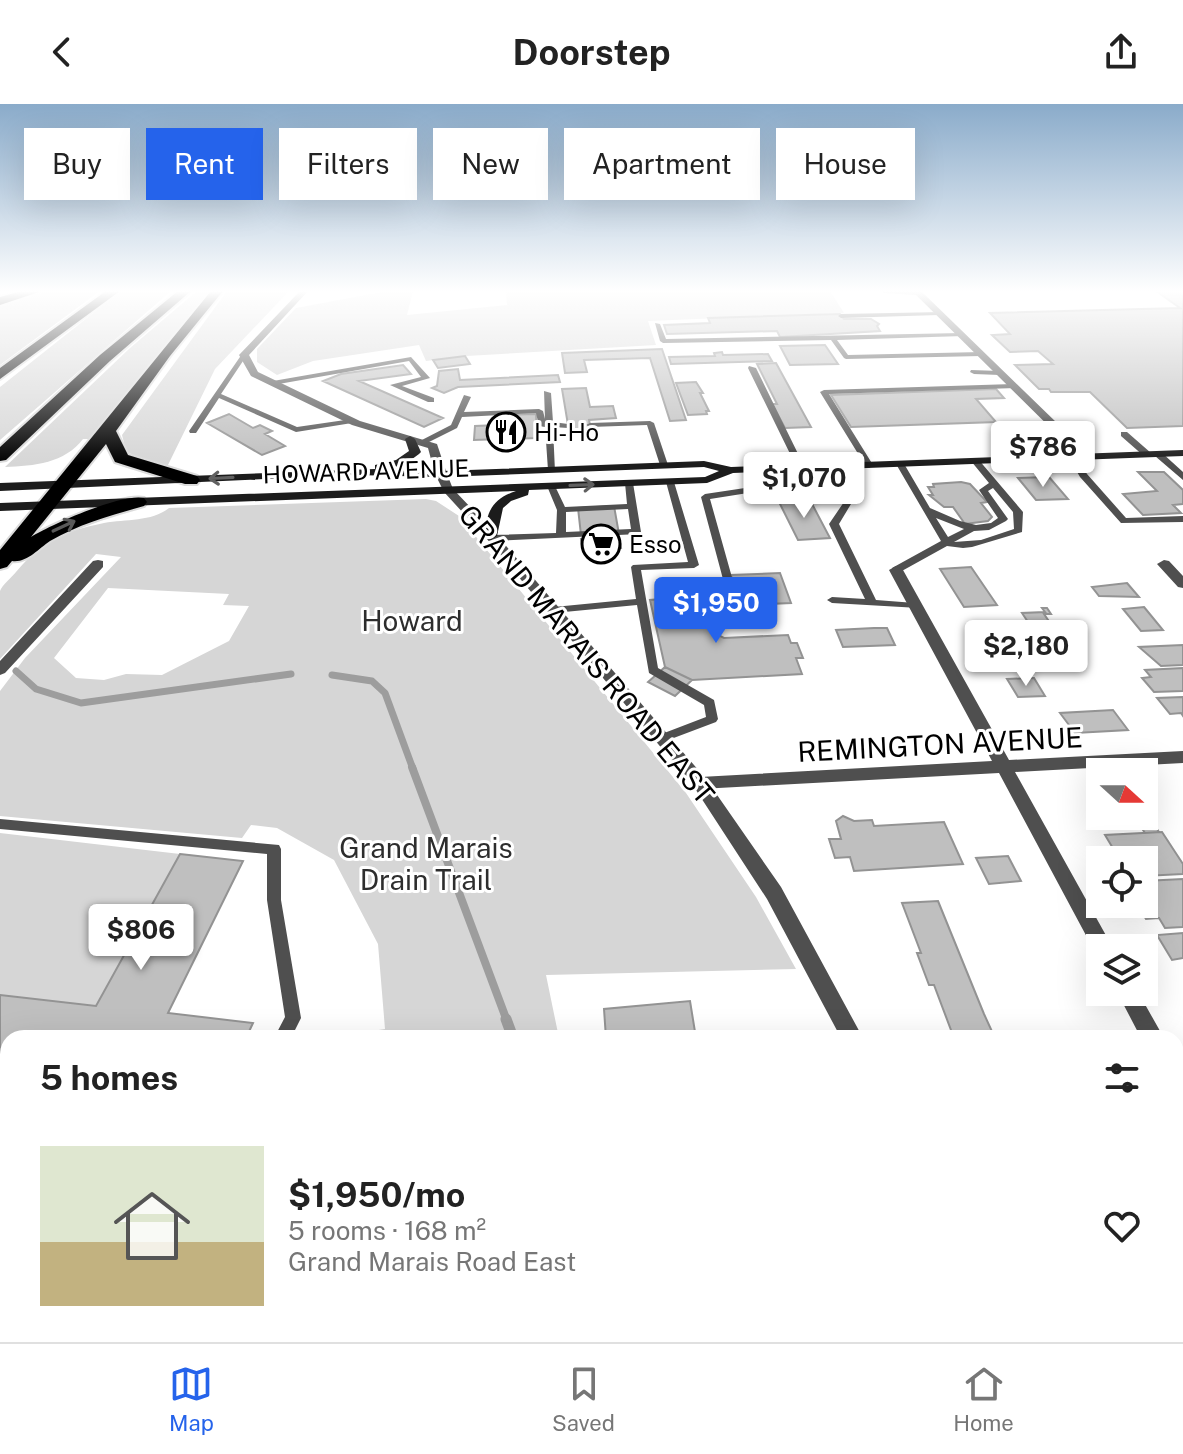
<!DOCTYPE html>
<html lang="en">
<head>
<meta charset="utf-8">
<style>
	body { margin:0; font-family:"Public Sans",sans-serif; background:#f6f6f6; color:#222; height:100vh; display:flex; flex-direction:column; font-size:30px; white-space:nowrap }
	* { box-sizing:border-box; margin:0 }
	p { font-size:26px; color:#767676 }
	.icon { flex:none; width:44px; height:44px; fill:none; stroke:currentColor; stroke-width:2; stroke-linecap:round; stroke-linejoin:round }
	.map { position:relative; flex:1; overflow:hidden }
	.panel { position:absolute; left:0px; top:926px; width:1184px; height:312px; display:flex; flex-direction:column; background:#fff; border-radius:24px 24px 0 0; box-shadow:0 8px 32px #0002 }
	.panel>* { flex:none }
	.guide { position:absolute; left:24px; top:24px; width:1136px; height:72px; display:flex; gap:16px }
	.needle { width:52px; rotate:111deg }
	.fabs { position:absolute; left:1086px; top:654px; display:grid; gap:16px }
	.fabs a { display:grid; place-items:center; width:72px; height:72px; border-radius:0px; background:#fff; box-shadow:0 8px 32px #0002; font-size:40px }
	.price { position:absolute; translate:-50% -68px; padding:0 18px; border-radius:8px; background:#fff; color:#222; font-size:26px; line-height:52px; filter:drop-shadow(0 2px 4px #0008) }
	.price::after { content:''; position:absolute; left:50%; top:48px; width:24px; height:18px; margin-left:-12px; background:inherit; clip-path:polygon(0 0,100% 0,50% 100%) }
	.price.selected { background:#2563eb; color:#fff }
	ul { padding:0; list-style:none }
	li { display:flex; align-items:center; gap:24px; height:200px; padding:0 40px }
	li span { display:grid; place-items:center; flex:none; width:224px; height:160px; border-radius:0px; color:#555 }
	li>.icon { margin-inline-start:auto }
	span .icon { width:96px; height:96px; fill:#fffc; stroke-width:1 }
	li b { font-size:34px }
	h2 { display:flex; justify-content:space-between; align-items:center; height:96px; padding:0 40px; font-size:34px }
	.tag { padding:0 28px; border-radius:0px; background:#fff; box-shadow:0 8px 32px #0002; font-size:28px; line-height:72px }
	.tag.selected { background:#2563eb; color:#fff }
	header { display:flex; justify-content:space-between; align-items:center; height:104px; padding:0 40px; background:#fff; font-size:36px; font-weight:700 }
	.tab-bar { display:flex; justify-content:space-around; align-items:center; height:112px; border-top:2px solid #e0e0e0; background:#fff; font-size:22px; color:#767676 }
	.tab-bar a { display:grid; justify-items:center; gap:4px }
	.tab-bar .selected { color:#2563eb }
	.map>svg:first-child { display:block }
	.green { fill:#d6d6d6; fill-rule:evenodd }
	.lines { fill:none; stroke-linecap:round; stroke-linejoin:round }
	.stream-far2 { stroke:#9d9d9d; stroke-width:7 }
	.stream-far1 { stroke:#9d9d9d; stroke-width:8 }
	.stream { stroke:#9d9d9d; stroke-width:11 }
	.building { fill:#bfbfbf; stroke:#939393; stroke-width:2 }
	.motorway-casing { stroke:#dbdbdb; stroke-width:4 }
	.service { fill:#4f4f4f; fill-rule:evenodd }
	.minor { fill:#4f4f4f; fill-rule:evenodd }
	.tertiary { fill:#4f4f4f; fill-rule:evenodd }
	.secondary { fill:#1c1c1c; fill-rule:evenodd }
	.motorway { fill:#000; fill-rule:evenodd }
	.oneway { stroke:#606060 }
	.oneway2 { stroke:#595959 }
	.labels { text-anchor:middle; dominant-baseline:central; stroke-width:6; stroke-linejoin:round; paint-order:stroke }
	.far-poi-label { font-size:24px; fill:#000; stroke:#fff; text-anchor:start }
	.far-street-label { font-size:24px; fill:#000; stroke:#fff }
	.park-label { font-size:28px; fill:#2d2d2d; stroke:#fff }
	.street-label { font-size:28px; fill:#000; stroke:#fff }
</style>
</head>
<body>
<header><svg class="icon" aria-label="back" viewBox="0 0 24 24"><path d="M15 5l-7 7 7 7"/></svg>Doorstep<svg class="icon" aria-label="share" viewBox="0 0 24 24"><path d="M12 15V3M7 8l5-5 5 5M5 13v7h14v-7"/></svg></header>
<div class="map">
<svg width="1183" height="1238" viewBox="0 0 1183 1238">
	<rect width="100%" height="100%" fill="#fff"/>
	<path class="green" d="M 48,187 L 100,187 L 0,261 L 0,200 Z
		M 121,187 L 171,187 L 0,336 L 0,283 Z
		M 197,187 L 210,187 L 93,335 L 83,335 C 65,359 34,362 5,363 L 130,244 Z
		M 227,187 L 289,187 L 215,265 L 167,363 L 141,356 L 126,347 L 122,331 Z
		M 387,187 L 413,187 L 407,211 L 507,201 L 506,187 L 830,187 L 844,209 L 648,217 L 656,241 L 466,252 L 426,257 L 419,241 L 313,257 L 277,271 L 257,258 L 257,245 L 296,204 Z
		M 426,395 L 436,397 L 459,412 L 686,689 L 756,793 L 796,865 L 546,871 L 559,934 L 327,934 L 385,925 L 378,840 L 334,756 L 277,724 L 251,721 L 242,734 L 0,712 L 0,587 L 25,554 L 121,453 L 96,450 L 0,555 C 0,542 0,498 0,487 C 2,481 12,473 16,468 C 45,434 62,428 104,419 C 126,415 151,418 169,404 ZM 108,484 L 229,490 L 223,501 L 249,502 L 229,537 L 162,571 L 126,570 L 104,576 L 76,574 L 54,554 Z
		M 0,729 L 180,750 L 96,902 L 0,891 Z
		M 190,1230 L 625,1230 L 626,1238 L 116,1238 Z"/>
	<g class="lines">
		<path class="stream-far2" d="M 16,567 L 36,585 L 81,599 L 291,570
			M 332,571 L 372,577 L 385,589 L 413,665"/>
		<path class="stream-far1" d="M 412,663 L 507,917"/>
		<path class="stream" d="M 506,915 L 513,934
			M 542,1230 L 542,1238"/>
	</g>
	<path class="building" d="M 1156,187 L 1183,187 L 1183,322 L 1127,324 L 1090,288 L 1051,288 L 1049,285 L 1039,285 L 1015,261 L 1053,260 L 1038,247 L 1010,248 L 992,231 L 1010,230 L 990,209 L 1180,204 Z
		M 840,210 L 844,215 L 871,215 L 879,220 L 877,222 L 880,227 L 780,233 L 777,227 L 667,230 L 664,221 L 710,219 L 708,214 Z
		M 825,241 L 838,260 L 790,261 L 780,242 Z
		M 662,245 L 686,316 L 670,317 L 650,254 L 584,256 L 587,268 L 565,269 L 562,249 Z
		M 722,248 L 723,251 L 768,250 L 772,257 L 671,260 L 669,253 L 715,252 L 714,249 Z
		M 465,252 L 470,260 L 438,264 L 433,256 Z
		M 776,259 L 811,323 L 785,324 L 772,300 L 777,300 L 757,260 Z
		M 403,261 L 411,270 L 359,277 L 443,314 L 424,323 L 323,277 L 341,270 Z
		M 458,265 L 460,276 L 558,271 L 560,278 L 458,283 L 444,289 L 432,284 L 437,282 L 439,267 Z
		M 696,278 L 703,289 L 700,289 L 709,307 L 706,307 L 707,310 L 688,311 L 676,279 Z
		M 586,284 L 590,303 L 613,302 L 616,314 L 589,316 L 591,326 L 569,327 L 562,285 Z
		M 996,285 L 1004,294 L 976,295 L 996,318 L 851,323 L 831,291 Z
		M 229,310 L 253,324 L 260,321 L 272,327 L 265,330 L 285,342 L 262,351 L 207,319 Z
		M 536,310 L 537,334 L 474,336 L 475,322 L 498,321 L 498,311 Z
		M 1138,368 L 1164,368 L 1183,386 L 1183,400 L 1173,401 L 1181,409 L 1143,411 L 1123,390 L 1157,387 Z
		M 1049,373 L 1068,395 L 1036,396 L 1018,374 Z
		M 961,378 L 970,380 L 987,398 L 981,399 L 992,413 L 988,417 L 965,420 L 953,403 L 944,403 L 929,391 L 933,391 L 928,383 L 934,383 L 933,380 Z
		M 810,396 L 821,417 L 830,434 L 798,436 L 779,398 Z
		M 614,402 L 619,430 L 581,431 L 578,404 Z
		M 619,433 L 621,444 L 583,446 L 581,435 Z
		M 971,463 L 997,501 L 964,503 L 940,465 Z
		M 780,469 L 791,499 L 740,501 L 731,471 Z
		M 1127,479 L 1139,493 L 1099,492 L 1092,483 Z
		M 690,488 L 692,493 L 706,493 L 716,525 L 712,528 L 724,534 L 788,531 L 791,539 L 797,539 L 803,554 L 796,554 L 802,570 L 692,576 L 665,563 L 650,496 L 675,494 L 673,489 Z
		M 1144,503 L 1163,526 L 1141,527 L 1123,505 Z
		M 1042,504 L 1047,504 L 1051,510 L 1044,510 L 1055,526 L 1032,524 L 1022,509 L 1045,508 Z
		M 874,524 L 887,524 L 895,541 L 843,543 L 836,526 Z
		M 1022,525 L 1032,541 L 988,543 L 978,527 Z
		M 1183,541 L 1183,561 L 1161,562 L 1139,543 Z
		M 1033,545 L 1041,558 L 1028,559 L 1030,562 L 1001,564 L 997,558 L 992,558 L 986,549 Z
		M 665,563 L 692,576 L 675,592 L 648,578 Z
		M 1183,564 L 1183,587 L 1154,588 L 1142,574 L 1151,573 L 1145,566 Z
		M 1034,574 L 1045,592 L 1018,593 L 1007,575 Z
		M 1183,593 L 1183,612 L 1181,609 L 1170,610 L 1157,594 Z
		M 1113,606 L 1128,626 L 1075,629 L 1060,609 Z
		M 1144,705 L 1159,728 L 1145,729 L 1141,723 L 1124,724 L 1116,712 L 1144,712 Z
		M 843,712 L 854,717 L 872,716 L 874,722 L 944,718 L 963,760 L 854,767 L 850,753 L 835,754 L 829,735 L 841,735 L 836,717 Z
		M 1162,728 L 1183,760 L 1183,770 L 1144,772 L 1144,756 L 1113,756 L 1110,751 L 1117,751 L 1105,731 Z
		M 180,750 L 243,757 L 168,909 L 253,919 L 246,934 L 8,934 L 8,986 L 0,985 L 0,891 L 96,902 Z
		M 1008,752 L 1021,777 L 989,780 L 976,754 Z
		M 1183,775 L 1183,823 L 1165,824 L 1159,814 L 1146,815 L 1137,800 L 1144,800 L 1144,777 Z
		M 938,797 L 984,910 L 995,934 L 954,934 L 934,881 L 929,881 L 917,849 L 921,849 L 902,799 Z
		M 1183,829 L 1183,854 L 1172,856 L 1157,831 Z
		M 690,897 L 696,934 L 606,934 L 604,905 Z
		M 754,1230 L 867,1230 L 869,1238 L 755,1238 Z"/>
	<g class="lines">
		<g class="motorway-casing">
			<path id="motorway" d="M 22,187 L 42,187 L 0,201 L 0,193 Z
				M 106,187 L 120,187 L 0,275 L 0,264 Z
				M 178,187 L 191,187 L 110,257 L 6,356 L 0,357 L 0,343 L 100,251 Z
				M 211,187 L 223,187 L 170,252 L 116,327 L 128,351 L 197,372 L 200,376 L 197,380 L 185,380 L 115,358 L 106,340 L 31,433 C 52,420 122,389 144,394 L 147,398 L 144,402 C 112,411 79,420 50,437 C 38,445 27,459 12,457 L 7,463 L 0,465 L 0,446 Z"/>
		</g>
		<path class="service" d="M 881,187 L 914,187 L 921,189 L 918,191 L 884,189 Z
			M 941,208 L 942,209 L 939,211 L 841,214 L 838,212 L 841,210 Z
			M 655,219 L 660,220 L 666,235 L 961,229 L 964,231 L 963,232 L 837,236 L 848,251 L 981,248 L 984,250 L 981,252 L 846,255 L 844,254 L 831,236 L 663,239 L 660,237 Z
			M 244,249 L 247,251 L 221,290 L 297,323 L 352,315 L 356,317 L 352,319 L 296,328 L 219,294 L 196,329 L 190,329 L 189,327 L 242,250 Z
			M 411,253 L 430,274 L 402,282 L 434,294 L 434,298 L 428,298 L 390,281 L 421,273 L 409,257 L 273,281 L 269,279 L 273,277 Z
			M 749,262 L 756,264 L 805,364 L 804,366 L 797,364 L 748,264 Z
			M 971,266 L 1000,267 L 1004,269 L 1000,271 L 974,270 L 970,268 Z
			M 1013,280 L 1016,280 L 1016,284 L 829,290 L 873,361 L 869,364 L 865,361 L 820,288 L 824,286 Z
			M 544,287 L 551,289 L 553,318 L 568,320 L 572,322 L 568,324 L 553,323 L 555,368 L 548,366 L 545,323 L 539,322 L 536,309 L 462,313 L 457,324 L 425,340 L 418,338 L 451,321 L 464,291 L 471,293 L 464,308 L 539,305 L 543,307 L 545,315 Z
			M 650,317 L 654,319 L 668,361 L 667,363 L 660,361 L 647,321 L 590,323 L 586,321 L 590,319 Z
			M 1022,324 L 1061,326 L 1065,328 L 1061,330 L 1025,328 L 1021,326 Z
			M 1121,328 L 1127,328 L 1151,349 L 1151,353 L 1145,353 L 1121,332 Z
			M 1155,348 L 1161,348 L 1183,368 L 1183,376 L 1155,352 Z
			M 1073,351 L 1076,352 L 1087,370 L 1126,414 L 1183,412 L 1183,418 L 1121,419 L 1080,373 L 1069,354 Z
			M 975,354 L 978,355 L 1023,408 L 1022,428 L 972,443 L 963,444 L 947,442 L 900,468 L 892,468 L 892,464 L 941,437 L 896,360 L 897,358 L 903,358 L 930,404 L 960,417 L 976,421 L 991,419 L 998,414 L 979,386 L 989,379 L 971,357 ZM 993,384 L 1013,408 L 1014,425 L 981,436 L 954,438 L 974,427 L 989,426 L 1006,417 L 1008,415 L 988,387 ZM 936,414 L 964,425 L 948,433 Z
			M 831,360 L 835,363 L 854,395 L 839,420 L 876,496 L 915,499 L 920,502 L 919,504 L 832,499 L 827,496 L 832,493 L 865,495 L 829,420 L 846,395 L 827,363 Z
			M 670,375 L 674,378 L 699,461 L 694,464 L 641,466 L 658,564 L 714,596 L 718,615 L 716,618 L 663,638 L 659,637 L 657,634 L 659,631 L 706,613 L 704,601 L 649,569 L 637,501 L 554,509 L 549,506 L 554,503 L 636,495 L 631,463 L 633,461 L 688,458 L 666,378 Z
			M 629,376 L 633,379 L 641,428 L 639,430 L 493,437 L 488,434 L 493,431 L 556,429 L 557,406 L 547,382 L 548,380 L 554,380 L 565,403 L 627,400 L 625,379 ZM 628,405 L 631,425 L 566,428 L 566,408 Z
			M 745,384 L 748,385 L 748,389 L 710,395 L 740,502 L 766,506 L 767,508 L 766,510 L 762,511 L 736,508 L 731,505 L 701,393 L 705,390 Z
			M 0,715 L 279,741 L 281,745 L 281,796 L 301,914 L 291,934 L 274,934 L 285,913 L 267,796 L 267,750 L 0,725 Z
			M 0,1108 L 8,1109 L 8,1127 L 0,1126 Z"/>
		<path class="minor" d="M 300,187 L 308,187 L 249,251 L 258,268 L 360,317 L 437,340 L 447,370 L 445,372 L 435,370 L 428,344 L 352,321 L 251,272 L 239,251 Z
			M 912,187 L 921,187 L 1090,351 L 1090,355 L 1082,355 Z
			M 98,456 L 103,457 L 103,463 L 5,569 L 0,571 L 0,557 L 93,457 Z
			M 1164,456 L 1169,457 L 1183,472 L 1183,484 L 1178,483 L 1157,460 Z
			M 896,462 L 903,466 L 1009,656 L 1183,647 L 1183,659 L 1015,668 L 1113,844 L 1100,844 L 1100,852 L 1096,850 L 999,669 L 700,685 L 694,683 L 691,679 L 694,675 L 700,673 L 992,657 L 889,466 Z
			M 1117,888 L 1138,888 L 1164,934 L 1141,934 Z
			M 1176,966 L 1183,969 L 1183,1000 L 1176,997 Z"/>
		<path class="tertiary" d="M 441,367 L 447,370 L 453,385 L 495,429 L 706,675 L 781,783 L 863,934 L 841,934 L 767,795 L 694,683 L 487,435 L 444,388 L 435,370 Z
			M 958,1230 L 986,1230 L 989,1238 L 961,1238 Z"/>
		<path class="secondary" d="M 410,332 L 415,335 L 421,348 L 419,350 L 404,361 L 385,365 L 441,367 L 704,357 L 731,363 L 1183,346 L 1183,352 L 733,369 L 707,379 L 529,386 L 528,391 L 511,397 L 503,404 L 497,432 L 491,436 L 485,432 C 486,408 492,395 516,387 L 0,407 L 0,399 L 705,373 L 719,367 L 704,363 L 441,373 L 355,371 L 0,387 L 0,379 L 375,365 L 375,361 L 396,356 L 409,347 L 405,335 Z"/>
		<use href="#motorway" class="motorway"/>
	</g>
	<defs><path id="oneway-shaft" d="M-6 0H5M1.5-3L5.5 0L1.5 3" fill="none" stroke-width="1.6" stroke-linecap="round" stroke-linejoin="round" transform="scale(2)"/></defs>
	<g class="oneway">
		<use href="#oneway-shaft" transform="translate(221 374) rotate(177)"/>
		<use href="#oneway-shaft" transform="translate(582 381) rotate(-2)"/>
	</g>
	<use class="oneway2" href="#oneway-shaft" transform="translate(64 422) rotate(-25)"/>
	<linearGradient id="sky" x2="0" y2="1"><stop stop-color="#8aabca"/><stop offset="0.52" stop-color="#fff"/><stop offset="1" stop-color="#fff" stop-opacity="0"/></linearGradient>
	<rect width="1183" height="360" fill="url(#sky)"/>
	<defs>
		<g id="restaurant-ring" transform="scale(2)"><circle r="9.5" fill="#fff" stroke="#000" stroke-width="1.5"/><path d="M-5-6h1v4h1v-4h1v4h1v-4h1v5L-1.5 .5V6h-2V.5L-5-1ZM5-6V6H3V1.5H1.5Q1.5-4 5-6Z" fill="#000"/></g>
		<g id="supermarket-ring" transform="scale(2)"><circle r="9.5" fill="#fff" stroke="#000" stroke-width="1.5"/><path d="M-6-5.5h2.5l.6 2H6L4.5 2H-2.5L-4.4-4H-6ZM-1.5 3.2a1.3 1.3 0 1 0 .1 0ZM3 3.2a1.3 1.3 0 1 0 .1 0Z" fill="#000"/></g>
	</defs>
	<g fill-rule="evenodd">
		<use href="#restaurant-ring" x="506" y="328"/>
		<use href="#supermarket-ring" x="601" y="440"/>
	</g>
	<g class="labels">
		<g class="far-poi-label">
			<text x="534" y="328">Hi-Ho</text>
			<text x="629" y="440">Esso</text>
		</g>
		<g class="far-street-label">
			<text transform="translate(366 367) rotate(-2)">HOWARD AVENUE</text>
		</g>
		<g class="park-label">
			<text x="412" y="516">Howard</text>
			<text x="426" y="743">Grand Marais<tspan x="426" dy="32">Drain Trail</tspan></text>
		</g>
		<g class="street-label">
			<text transform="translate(587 550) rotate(50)">GRAND MARAIS ROAD EAST</text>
			<text transform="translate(940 640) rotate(-3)">REMINGTON AVENUE</text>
		</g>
	</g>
</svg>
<div class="fabs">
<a><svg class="needle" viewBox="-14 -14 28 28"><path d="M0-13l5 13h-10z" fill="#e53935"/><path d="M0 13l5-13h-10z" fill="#767676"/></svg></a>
<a><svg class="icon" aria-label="locate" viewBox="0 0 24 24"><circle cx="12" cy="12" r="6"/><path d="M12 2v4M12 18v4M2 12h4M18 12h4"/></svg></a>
<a><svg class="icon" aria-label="layers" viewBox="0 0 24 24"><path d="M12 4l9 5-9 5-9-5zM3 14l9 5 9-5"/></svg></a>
</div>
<b class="price" style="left:1043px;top:385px">$786</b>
<b class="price" style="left:804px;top:416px">$1,070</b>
<b class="price selected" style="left:716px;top:541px">$1,950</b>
<b class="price" style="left:1026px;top:584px">$2,180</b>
<b class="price" style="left:141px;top:868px">$806</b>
<div class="guide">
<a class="tag">Buy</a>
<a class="tag selected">Rent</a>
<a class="tag">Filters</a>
<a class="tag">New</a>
<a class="tag">Apartment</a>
<a class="tag">House</a>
</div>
<section class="panel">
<h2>5 homes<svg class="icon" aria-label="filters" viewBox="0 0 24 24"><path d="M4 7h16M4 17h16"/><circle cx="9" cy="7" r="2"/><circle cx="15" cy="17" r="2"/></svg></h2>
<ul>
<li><span style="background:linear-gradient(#dfe7d0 60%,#c2b280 0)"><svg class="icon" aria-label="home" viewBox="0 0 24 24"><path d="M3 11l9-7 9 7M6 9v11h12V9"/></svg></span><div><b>$1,950/mo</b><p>5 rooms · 168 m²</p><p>Grand Marais Road East</p></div><svg class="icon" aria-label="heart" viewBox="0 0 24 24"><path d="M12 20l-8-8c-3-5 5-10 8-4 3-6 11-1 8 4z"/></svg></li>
</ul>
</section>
</div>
<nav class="tab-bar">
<a class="selected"><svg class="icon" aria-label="map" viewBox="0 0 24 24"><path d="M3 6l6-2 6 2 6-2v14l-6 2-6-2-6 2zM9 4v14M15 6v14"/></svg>Map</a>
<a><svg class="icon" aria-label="saved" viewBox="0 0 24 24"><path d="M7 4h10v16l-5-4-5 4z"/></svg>Saved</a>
<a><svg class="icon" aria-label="home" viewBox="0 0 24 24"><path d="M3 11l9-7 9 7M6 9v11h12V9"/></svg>Home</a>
</nav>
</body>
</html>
